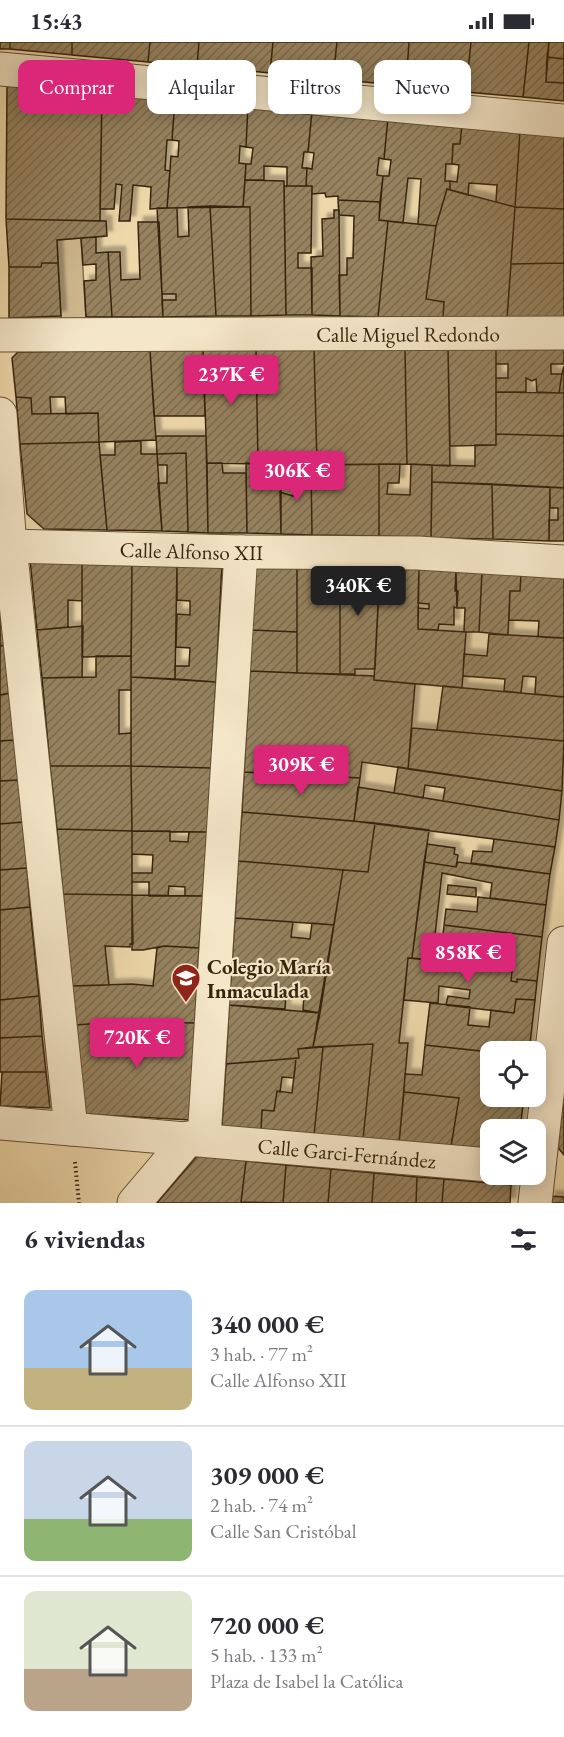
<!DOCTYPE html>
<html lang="es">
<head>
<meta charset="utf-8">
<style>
	body { margin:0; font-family:"EB Garamond",serif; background:#f7f7f7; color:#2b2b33; height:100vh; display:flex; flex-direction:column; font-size:22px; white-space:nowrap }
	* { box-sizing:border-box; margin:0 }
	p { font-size:20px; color:#7c7c81 }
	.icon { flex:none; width:33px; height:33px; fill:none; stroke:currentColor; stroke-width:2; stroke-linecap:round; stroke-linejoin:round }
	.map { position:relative; height:1161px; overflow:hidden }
	.drawer { display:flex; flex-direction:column; background:#fff; flex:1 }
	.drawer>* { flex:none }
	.banner { position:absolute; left:18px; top:18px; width:528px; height:54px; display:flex; gap:12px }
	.controls { position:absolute; left:480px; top:999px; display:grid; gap:12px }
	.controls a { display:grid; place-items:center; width:66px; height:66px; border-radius:12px; background:#fff; box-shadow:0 3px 15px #0003; font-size:30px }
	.price { position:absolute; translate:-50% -51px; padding:0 14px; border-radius:6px; background:#db2777; color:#fff; font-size:20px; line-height:39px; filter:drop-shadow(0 2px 3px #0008) }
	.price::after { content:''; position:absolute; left:50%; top:36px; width:18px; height:14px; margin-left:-9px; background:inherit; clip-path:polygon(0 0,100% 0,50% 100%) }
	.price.active { background:#222; color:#fff }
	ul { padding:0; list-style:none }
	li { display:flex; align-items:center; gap:18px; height:150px; padding:0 24px }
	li+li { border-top:2px solid #e1e1e2 }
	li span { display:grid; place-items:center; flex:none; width:168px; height:120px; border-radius:12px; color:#555 }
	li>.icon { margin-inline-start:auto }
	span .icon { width:72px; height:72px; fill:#fffc; stroke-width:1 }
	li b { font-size:26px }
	h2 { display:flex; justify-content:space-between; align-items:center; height:72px; padding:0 24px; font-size:26px }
	.tag { padding:0 21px; border-radius:12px; background:#fff; box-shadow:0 3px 15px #0003; font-size:21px; line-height:54px }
	.tag.active { background:#db2777; color:#fff }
	.status { display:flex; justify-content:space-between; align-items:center; height:42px; padding:0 30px; background:#fff; direction:ltr }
	.status svg { height:16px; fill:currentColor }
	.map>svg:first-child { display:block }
	.grass { fill:#cfb98f; stroke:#836e4e; stroke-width:1.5 }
	.building { fill:url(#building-hatch); stroke:#37240d; stroke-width:1.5; filter:url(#shadow) }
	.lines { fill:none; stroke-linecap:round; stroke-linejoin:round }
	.street-casing { stroke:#655134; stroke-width:35 }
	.path { stroke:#37240d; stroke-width:4; stroke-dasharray:1.5 3; stroke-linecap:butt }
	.street { stroke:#f4e6c8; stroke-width:33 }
	.labels { text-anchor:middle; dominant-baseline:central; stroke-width:4.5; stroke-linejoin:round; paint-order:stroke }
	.street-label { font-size:21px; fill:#37240d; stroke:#f4e6c8 }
	.poi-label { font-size:21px; font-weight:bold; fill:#37240d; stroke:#f4e6c8; text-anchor:start }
</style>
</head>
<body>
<div class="status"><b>15:43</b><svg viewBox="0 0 49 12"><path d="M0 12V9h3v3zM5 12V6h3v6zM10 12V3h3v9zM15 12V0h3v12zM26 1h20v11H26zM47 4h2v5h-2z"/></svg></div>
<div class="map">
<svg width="564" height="1161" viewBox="0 0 564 1161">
	<defs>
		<pattern id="building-hatch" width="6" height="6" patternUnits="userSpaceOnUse" patternTransform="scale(1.5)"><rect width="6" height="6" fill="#96825f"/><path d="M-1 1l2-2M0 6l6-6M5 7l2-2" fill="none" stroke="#7b6a4d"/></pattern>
		<filter id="shadow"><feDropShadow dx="5.5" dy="-5.5" stdDeviation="1.5" flood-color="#0004"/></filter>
	</defs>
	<rect width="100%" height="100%" fill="#eed8aa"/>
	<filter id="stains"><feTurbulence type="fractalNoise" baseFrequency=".00333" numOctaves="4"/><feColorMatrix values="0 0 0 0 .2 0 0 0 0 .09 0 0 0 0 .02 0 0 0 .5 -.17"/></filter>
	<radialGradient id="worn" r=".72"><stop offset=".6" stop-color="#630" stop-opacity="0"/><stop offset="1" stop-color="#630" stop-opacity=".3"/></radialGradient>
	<path class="grass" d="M 81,196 L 86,277 L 61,277 L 57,198 Z"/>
	<path class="building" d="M 0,0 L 10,0 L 10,7 L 0,7 Z
		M 10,0 L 72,0 L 72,13 L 10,7 Z
		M 72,0 L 150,0 L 148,20 L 72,13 Z
		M 150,0 L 199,0 L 197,24 L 148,20 Z
		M 199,0 L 273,0 L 270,31 L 197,24 Z
		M 273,0 L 337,0 L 333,37 L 270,31 Z
		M 337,0 L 409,0 L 406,44 L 333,37 Z
		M 409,0 L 471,0 L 466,50 L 406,44 Z
		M 471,0 L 529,0 L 523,55 L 466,50 Z
		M 529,0 L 549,0 L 546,40 L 564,41 L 564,59 L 523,55 Z
		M 549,0 L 564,0 L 564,17 L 547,15 Z
		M 547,15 L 564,17 L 564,41 L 546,40 Z
		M 7,41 L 102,50 L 100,179 L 6,177 Z
		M 102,50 L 175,57 L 172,98 L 167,98 L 165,128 L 170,129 L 167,166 L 150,167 L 151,145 L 133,143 L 130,179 L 119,179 L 122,143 L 116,142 L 114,167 L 100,167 Z
		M 175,57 L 248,63 L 246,105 L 240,104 L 239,121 L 246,122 L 243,165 L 167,166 L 171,114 L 178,115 L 179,99 L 172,98 Z
		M 248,63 L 312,69 L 308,110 L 304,110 L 302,126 L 307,126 L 306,144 L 287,144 L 287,125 L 264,124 L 264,138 L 245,138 L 246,122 L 251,122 L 253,106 L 246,105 Z
		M 312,69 L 388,76 L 384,117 L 379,116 L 377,133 L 383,134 L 380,160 L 338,158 L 338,154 L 326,155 L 325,151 L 312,152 L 312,144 L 306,144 L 307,126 L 312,127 L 314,111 L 308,110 Z
		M 388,76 L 462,83 L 460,102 L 453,102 L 452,122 L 446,122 L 445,139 L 450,139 L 450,148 L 447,147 L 436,184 L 418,182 L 421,137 L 408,136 L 403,181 L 379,178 L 383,134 L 389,134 L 391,118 L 384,117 Z
		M 462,83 L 520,89 L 515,165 L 496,160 L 497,143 L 469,141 L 468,153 L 450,148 L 450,139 L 457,140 L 459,123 L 452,122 L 453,102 L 460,102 Z
		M 520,89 L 564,93 L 564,167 L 515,165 Z
		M 245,138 L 284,139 L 286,273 L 251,274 L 250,165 L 243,165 Z
		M 284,144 L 312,144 L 311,211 L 298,211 L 298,226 L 312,226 L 312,273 L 286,273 Z
		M 447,147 L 515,165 L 507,277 L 443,276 L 444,260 L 426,257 L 436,184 Z
		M 338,158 L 380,160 L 379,178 L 388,179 L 378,275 L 340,274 L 339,233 L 347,233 L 347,216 L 353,216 L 354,174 L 339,173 Z
		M 210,164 L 250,165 L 251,274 L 216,274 Z
		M 210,164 L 216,274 L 163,275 L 162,258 L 176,258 L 176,252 L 162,252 L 157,166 L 177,166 L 178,195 L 189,194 L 188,165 Z
		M 515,165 L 564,167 L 564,221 L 511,222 Z
		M 334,168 L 339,168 L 340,274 L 312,273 L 311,215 L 323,214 L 322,177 L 334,176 Z
		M 6,177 L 106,179 L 107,194 L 57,198 L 58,221 L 42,221 L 41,225 L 9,225 Z
		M 388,179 L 436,184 L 426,257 L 444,260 L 443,276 L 378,275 Z
		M 138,180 L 159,180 L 163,275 L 112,275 L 108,210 L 120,210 L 121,238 L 140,237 Z
		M 96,195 L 96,211 L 108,210 L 112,275 L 86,275 L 84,239 L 96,238 L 96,222 L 83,223 L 81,196 Z
		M 42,221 L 58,221 L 61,274 L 9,276 L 9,225 L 41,225 Z
		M 564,221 L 564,278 L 507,277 L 511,222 Z
		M 564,305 L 564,322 L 551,322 L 551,332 L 562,332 L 559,351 L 537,350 L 536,337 L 532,339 L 526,336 L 526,350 L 496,350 L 496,336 L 508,336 L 508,322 L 496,322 L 496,306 Z
		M 314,306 L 405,307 L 407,422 L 317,423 Z
		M 314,306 L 317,423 L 258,422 L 256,307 Z
		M 448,306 L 496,306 L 496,403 L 450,404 Z
		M 448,306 L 450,424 L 407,422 L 405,307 Z
		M 256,307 L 258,422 L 207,421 L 203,308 Z
		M 150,308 L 203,308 L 205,374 L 154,374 Z
		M 150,308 L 156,398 L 99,400 L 98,371 L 66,372 L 65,355 L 50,355 L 51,372 L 32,372 L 31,356 L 16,355 L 12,316 L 18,310 Z
		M 564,324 L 564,351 L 559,351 L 562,332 Z
		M 496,350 L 564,351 L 564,394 L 496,392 Z
		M 16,355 L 31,356 L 32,372 L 98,371 L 99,400 L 20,402 Z
		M 496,392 L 564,394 L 564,446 L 432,440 L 432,423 L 475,424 L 475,403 L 496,403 Z
		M 156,394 L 206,394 L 208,491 L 188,490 L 186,411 L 157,412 Z
		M 141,399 L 141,412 L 157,412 L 162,489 L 107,488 L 100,413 L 115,413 L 115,400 Z
		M 99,400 L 107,488 L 44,487 L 27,472 L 20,402 Z
		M 186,411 L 188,490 L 162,489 L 158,441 L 167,441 L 167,423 L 158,423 L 157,412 Z
		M 207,421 L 222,421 L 223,431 L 246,431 L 247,491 L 208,491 Z
		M 246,421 L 281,422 L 281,492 L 247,491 Z
		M 281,422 L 311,423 L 312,493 L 281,492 L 280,450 L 293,454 L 297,436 L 280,432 Z
		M 379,422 L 400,422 L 399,441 L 388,441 L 387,452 L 410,453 L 411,422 L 432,423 L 431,496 L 379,494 Z
		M 379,422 L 379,494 L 312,493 L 311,423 Z
		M 432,440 L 492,442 L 493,497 L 431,496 Z
		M 492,442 L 550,445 L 549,499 L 493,497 Z
		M 550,445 L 564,446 L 564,499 L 549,499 L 549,478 L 558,478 L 558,466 L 550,466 Z
		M 30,517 L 82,519 L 82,559 L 68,558 L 68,585 L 37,588 Z
		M 82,519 L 132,520 L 131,614 L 82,615 Z
		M 132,520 L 177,521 L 175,637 L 131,635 Z
		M 177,521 L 222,522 L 216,640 L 175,637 L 175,624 L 189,624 L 190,606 L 176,605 L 177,572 L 190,573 L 190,559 L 177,558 Z
		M 254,522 L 297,523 L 297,590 L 252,588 Z
		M 297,523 L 335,525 L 335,542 L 340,542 L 340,632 L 297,631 Z
		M 335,525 L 380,526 L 375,627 L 355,627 L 355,632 L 340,632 L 340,542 L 335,542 Z
		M 380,526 L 419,527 L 418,587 L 466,590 L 462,646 L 374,638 Z
		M 419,527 L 456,529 L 455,549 L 458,549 L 457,566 L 454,565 L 454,583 L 439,582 L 438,588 L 418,587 L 418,566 L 429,567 L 429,562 L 418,561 Z
		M 456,529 L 482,530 L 479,590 L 464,590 L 465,566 L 457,566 Z
		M 482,530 L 521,531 L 520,549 L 510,549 L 508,593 L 479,590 Z
		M 521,531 L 564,532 L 564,596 L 538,595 L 539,579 L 509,578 L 510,549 L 520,549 Z
		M 0,553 L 6,603 L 0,604 Z
		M 83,584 L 82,635 L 42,636 L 37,588 Z
		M 252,588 L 297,590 L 297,631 L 250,629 Z
		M 489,592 L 564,596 L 564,655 L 535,652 L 536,635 L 523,634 L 521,651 L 504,649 L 505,637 L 463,634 L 464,612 L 487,614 Z
		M 6,603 L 11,651 L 0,653 L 0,604 Z
		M 96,614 L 131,614 L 131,648 L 119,648 L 119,692 L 131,691 L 131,724 L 50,724 L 42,636 L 96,635 Z
		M 250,629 L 374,634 L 374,638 L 415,642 L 408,727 L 362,720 L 360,736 L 244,730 Z
		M 131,635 L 216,640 L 211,726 L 131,724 Z
		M 443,644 L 564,655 L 564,699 L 437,688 Z
		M 11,651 L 15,698 L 0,699 L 0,653 Z
		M 412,686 L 564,699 L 562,749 L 408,727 Z
		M 15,698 L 19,738 L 0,739 L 0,699 Z
		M 50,724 L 131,724 L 132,789 L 57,787 Z
		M 131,724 L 211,726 L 207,790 L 132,789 Z
		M 398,725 L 562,749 L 559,778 L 443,759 L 445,746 L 425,743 L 423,756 L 394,751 Z
		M 244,730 L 360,736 L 354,779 L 242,770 Z
		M 19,738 L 23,780 L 0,782 L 0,739 Z
		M 358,745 L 559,778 L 555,805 L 354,779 Z
		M 242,770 L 375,781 L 368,830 L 238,819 Z
		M 23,780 L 27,826 L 0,828 L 0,782 Z
		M 375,781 L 429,788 L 412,916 L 408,916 L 399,1001 L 408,1001 L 399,1101 L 363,1097 L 373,1002 L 313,1005 L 343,828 L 368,830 Z
		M 57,787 L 132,789 L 132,853 L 63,852 Z
		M 132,789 L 170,789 L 170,799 L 188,800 L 189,790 L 207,790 L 203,854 L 185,854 L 185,845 L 169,844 L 168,854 L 149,854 L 149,840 L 132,840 L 132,831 L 152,831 L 153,813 L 132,812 Z
		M 494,797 L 555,805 L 550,832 L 471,821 L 473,809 L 492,810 Z
		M 427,802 L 455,806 L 454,812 L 458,813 L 456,825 L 424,820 Z
		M 238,819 L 343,828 L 334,883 L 235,876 Z
		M 424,820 L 456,825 L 458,820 L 550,832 L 546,863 L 490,856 L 492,841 L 442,831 L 434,902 L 442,902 L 440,919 L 412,916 Z
		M 27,826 L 30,865 L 0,868 L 0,828 Z
		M 448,843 L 476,846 L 476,855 L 447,852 Z
		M 63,852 L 132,853 L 133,902 L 130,902 L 130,905 L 105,904 L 109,943 L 72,944 Z
		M 132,853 L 203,854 L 199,906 L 164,904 L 143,908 L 132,908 Z
		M 478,855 L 546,863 L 542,895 L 444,883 L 446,867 L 477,870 Z
		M 30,865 L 39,954 L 0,958 L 0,868 Z
		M 235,876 L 293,880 L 291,895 L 310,897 L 312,881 L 334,883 L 320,971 L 303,968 L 304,953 L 286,952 L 285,967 L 229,963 Z
		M 444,883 L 542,895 L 537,939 L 517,937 L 517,940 L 511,939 L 513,920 L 497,918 L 496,925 L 440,919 Z
		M 164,904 L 199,906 L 195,981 L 114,980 L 76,983 L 72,944 L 132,942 L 153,944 L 157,906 Z
		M 408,916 L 496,925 L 497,918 L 513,920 L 511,939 L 517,940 L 517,937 L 537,939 L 535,958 L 516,957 L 514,971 L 446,963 L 448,954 L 469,957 L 470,948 L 439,944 L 438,961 L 404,958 Z
		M 39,954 L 42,994 L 0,996 L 0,958 Z
		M 516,957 L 535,958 L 529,1010 L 490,1010 L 425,1003 L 430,961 L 470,965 L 468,983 L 489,985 L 491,968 L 514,971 Z
		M 229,963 L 320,971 L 313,1005 L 298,1007 L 299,1016 L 226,1022 Z
		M 114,980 L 195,981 L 190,1078 L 83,1072 L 76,983 Z
		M 42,994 L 46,1030 L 0,1030 L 0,996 Z
		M 373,1002 L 363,1097 L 314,1093 L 323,1005 Z
		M 425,1003 L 490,1010 L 490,1054 L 524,1054 L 520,1088 L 490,1088 L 490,1107 L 451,1104 L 459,1056 L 404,1050 L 405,1032 L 422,1033 Z
		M 323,1005 L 314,1093 L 261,1088 L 262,1068 L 274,1069 L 277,1049 L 292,1051 L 296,1016 L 299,1016 L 298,1007 Z
		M 296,1016 L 294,1036 L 282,1035 L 280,1050 L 277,1049 L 274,1069 L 262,1068 L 261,1088 L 222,1084 L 226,1022 Z
		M 2,1030 L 46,1030 L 50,1066 L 0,1064 Z
		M 404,1050 L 459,1056 L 451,1105 L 399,1101 Z
		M 559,1061 L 564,1062 L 564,1113 L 555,1102 Z
		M 198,1113 L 246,1119 L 241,1161 L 157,1161 Z
		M 246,1119 L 286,1123 L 283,1161 L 241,1160 Z
		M 286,1123 L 331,1127 L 328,1161 L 283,1161 Z
		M 331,1127 L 374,1131 L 372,1161 L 328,1161 Z
		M 374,1131 L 417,1135 L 416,1161 L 372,1161 Z
		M 417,1135 L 444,1137 L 442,1161 L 416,1161 Z
		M 444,1137 L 511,1143 L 510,1161 L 442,1161 Z
		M 550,1154 L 564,1155 L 564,1161 L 550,1161 Z"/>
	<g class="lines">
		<g class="street-casing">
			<g id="street">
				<path d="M 0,27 L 564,79"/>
				<path id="s1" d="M 0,293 L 564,291"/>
				<path d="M 0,372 L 10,504 L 71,1087"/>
				<path id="s2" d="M 0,507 L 10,504 L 241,510 L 418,511 L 564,520"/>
				<path id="s3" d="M 0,1081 L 490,1123"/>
				<path d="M 204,1097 L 241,510"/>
				<path d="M 134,1161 L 189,1096"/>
				<path d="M 535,1161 L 564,901"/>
			</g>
		</g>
		<path class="path" d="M 75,1120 L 79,1161"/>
		<use href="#street" class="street"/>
	</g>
	<defs>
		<g id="school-pin" transform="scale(1.5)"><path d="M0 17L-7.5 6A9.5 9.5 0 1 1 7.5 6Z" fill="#8f2418" stroke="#f4e6c8"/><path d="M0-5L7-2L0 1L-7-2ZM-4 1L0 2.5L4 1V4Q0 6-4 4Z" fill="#fff"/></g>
	</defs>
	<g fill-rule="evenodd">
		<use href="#school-pin" x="186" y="936"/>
	</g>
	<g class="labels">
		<g class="street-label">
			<text stroke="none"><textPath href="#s1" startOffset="408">Calle Miguel Redondo</textPath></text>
			<text stroke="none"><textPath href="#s2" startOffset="192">Calle Alfonso XII</textPath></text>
			<text stroke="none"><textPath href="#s3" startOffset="348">Calle Garci-Fernández</textPath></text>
		</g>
		<g class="poi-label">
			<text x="207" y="924">Colegio María<tspan x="207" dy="24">Inmaculada</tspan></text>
		</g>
	</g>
	<rect width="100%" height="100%" filter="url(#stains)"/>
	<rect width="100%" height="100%" fill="url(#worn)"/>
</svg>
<div class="controls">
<a><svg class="icon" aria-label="locate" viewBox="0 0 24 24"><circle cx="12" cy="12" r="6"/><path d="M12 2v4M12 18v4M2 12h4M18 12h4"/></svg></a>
<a><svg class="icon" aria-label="layers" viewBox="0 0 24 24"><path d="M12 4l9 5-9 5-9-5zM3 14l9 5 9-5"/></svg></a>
</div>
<b class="price" style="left:231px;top:364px">237K €</b>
<b class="price" style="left:297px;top:460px">306K €</b>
<b class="price active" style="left:358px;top:575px">340K €</b>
<b class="price" style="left:301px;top:754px">309K €</b>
<b class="price" style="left:468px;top:942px">858K €</b>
<b class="price" style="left:137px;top:1027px">720K €</b>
<div class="banner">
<a class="tag active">Comprar</a>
<a class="tag">Alquilar</a>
<a class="tag">Filtros</a>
<a class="tag">Nuevo</a>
</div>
</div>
<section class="drawer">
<h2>6 viviendas<svg class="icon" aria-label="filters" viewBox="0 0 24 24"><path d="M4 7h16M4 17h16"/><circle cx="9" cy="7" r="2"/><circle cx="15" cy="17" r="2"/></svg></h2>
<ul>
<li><span style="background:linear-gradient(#a9c7e8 65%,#c2b280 0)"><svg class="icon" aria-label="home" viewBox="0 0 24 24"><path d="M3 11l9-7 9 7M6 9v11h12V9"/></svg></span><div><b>340 000 €</b><p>3 hab. · 77 m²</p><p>Calle Alfonso XII</p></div></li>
<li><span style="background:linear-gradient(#c9d6e8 65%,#8fb573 0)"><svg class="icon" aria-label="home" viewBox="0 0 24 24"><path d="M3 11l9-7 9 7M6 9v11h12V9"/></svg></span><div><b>309 000 €</b><p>2 hab. · 74 m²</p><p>Calle San Cristóbal</p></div></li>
<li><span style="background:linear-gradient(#dfe7d0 65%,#b9a48a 0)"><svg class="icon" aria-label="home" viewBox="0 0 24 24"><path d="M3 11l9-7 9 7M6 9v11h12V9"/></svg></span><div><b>720 000 €</b><p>5 hab. · 133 m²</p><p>Plaza de Isabel la Católica</p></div></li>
</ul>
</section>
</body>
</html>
